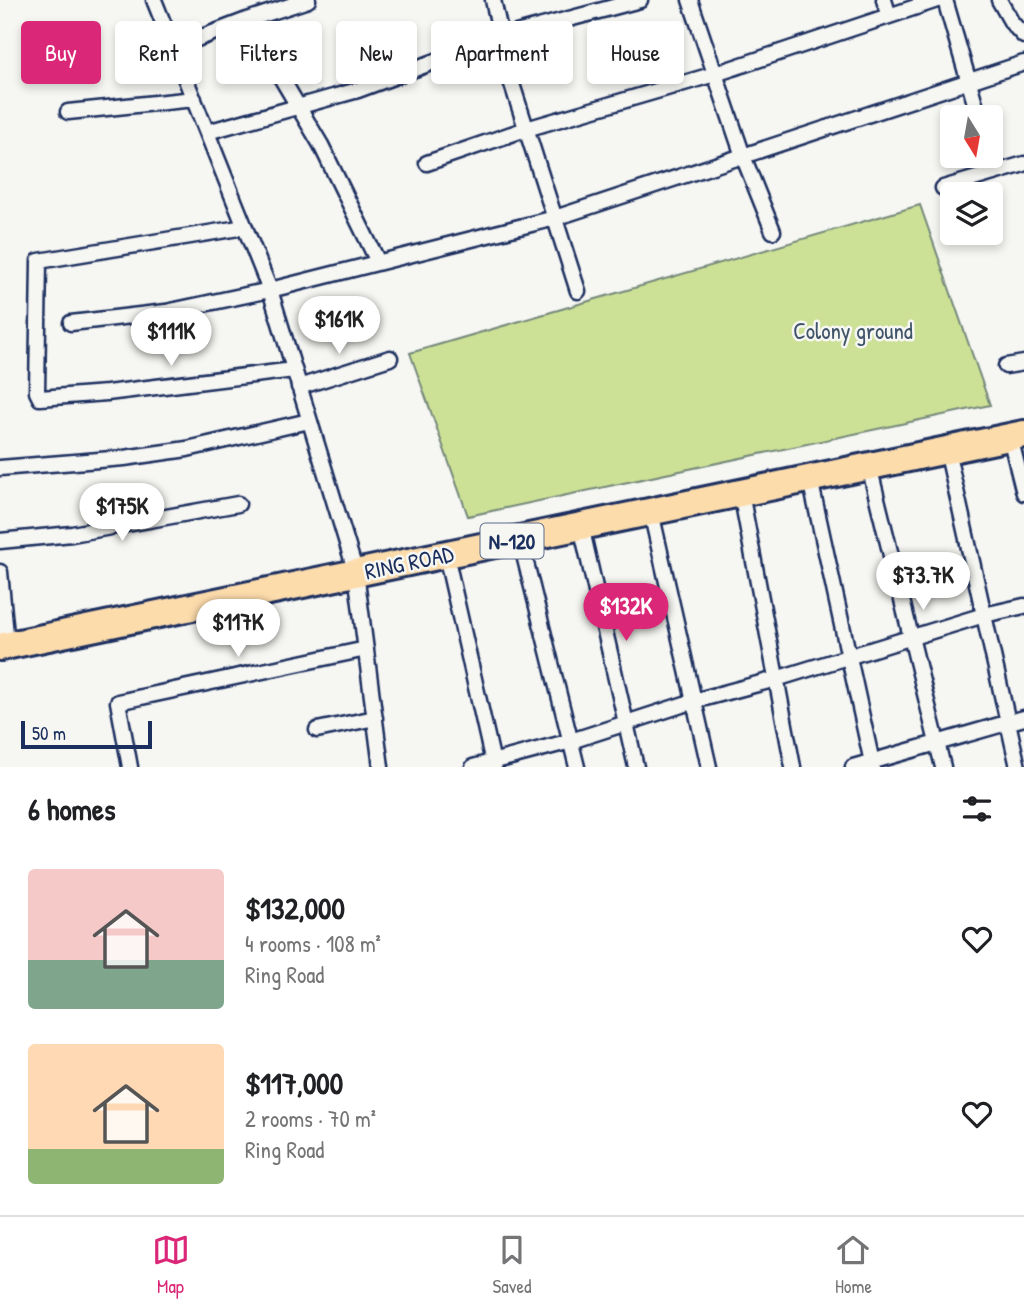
<!DOCTYPE html>
<html lang="en">
<head>
<meta charset="utf-8">
<style>
	body { margin:0; font-family:"Patrick Hand",sans-serif; background:#f2f2f2; color:#202124; height:100vh; display:flex; flex-direction:column; font-size:26px; white-space:nowrap }
	* { box-sizing:border-box; margin:0 }
	p { font-size:23px; color:#757577 }
	.icon { flex:none; width:38px; height:38px; fill:none; stroke:currentColor; stroke-width:2; stroke-linecap:round; stroke-linejoin:round }
	.map { position:relative; height:767px; overflow:hidden }
	.drawer { display:flex; flex-direction:column; background:#fff; flex:1 }
	.drawer>* { flex:none }
	.top-card { position:absolute; left:21px; top:21px; width:984px; height:63px; display:flex; gap:14px }
	.needle { width:46px; rotate:169deg }
	.controls { position:absolute; left:940px; top:105px; display:grid; gap:14px }
	.controls a { display:grid; place-items:center; width:63px; height:63px; border-radius:7px; background:#fff; box-shadow:0 4px 10px #0003; font-size:35px }
	.scale { position:absolute; left:21px; bottom:18px; width:131px; box-sizing:border-box; padding-left:7px; border:4px solid #1b2f5e; border-top:0; font-size:19px; line-height:24px; white-space:nowrap; color:#1b2f5e; -webkit-text-stroke:5px #f6f6f2; paint-order:stroke }
	.price { position:absolute; translate:-50% -60px; padding:0 16px; border-radius:24px; background:#fff; color:#222; font-size:23px; line-height:46px; filter:drop-shadow(0 2px 4px #0008) }
	.price::after { content:''; position:absolute; left:50%; top:42px; width:21px; height:16px; margin-left:-10px; background:inherit; clip-path:polygon(0 0,100% 0,50% 100%) }
	.price.current { background:#db2777; color:#fff }
	ul { padding:0; list-style:none }
	li { display:flex; align-items:center; gap:21px; height:175px; padding:0 28px }
	li span { display:grid; place-items:center; flex:none; width:196px; height:140px; border-radius:7px; color:#555 }
	li>.icon { margin-inline-start:auto }
	span .icon { width:84px; height:84px; fill:#fffc; stroke-width:1 }
	li b { font-size:30px }
	h2 { display:flex; justify-content:space-between; align-items:center; height:84px; padding:0 28px; font-size:30px }
	.tag { padding:0 24px; border-radius:7px; background:#fff; box-shadow:0 4px 10px #0003; font-size:24px; line-height:63px }
	.tag.current { background:#db2777; color:#fff }
	.tab-bar { display:flex; justify-content:space-around; align-items:center; height:98px; border-top:2px solid #e0e0e0; background:#fff; font-size:19px; color:#757577 }
	.tab-bar a { display:grid; justify-items:center; gap:4px }
	.tab-bar .current { color:#db2777 }
	.map>svg:first-child { display:block }
	.green { fill:#cde196; stroke:#74887a; stroke-width:2 }
	.lines { fill:none; stroke-linecap:round; stroke-linejoin:round }
	.street-casing { stroke:#1b2f5e; stroke-width:19 }
	.highway-casing { stroke:#1b2f5e; stroke-width:32 }
	.street { stroke:#f6f6f2; stroke-width:14 }
	.highway { stroke:#fddcac; stroke-width:26 }
	.labels { text-anchor:middle; dominant-baseline:central; stroke-width:5; stroke-linejoin:round; paint-order:stroke }
	.shield { fill:#f6f6f2; stroke:#5d6b8a; stroke-width:2 }
	.shield-label { font-size:21px; font-weight:bold; fill:#1b2f5e }
	.park-label { font-size:23px; fill:#3f5369; stroke:#f6f6f2 }
	.street-label { font-size:23px; fill:#1b2f5e; stroke:#f6f6f2 }
</style>
</head>
<body>
<div class="map">
<svg width="1024" height="767" viewBox="0 0 1024 767">
	<rect width="100%" height="100%" fill="#f6f6f2"/>
	<filter id="ink" filterUnits="userSpaceOnUse"><feTurbulence type="fractalNoise" baseFrequency=".0143" numOctaves="2"/><feDisplacementMap in="SourceGraphic" scale="14" xChannelSelector="R" yChannelSelector="G"/><feConvolveMatrix kernelMatrix="1 2 1 2 8 2 1 2 1" color-interpolation-filters="sRGB"/></filter>
	<g filter="url(#ink)">
		<path class="green" d="M 920,205 L 990,405 L 468,516 L 410,353 Z"/>
		<g class="lines">
			<g class="street-casing">
				<path id="street" d="M 154,0 L 270,290 L 356,573 L 381,767
					M 493,0 L 511,81 L 578,291
					M 690,0 L 743,156 L 773,231
					M 884,0 L 889,16
					M 945,0 L 979,117
					M 999,0 L 1012,23 L 1024,36
					M 247,20 L 321,145 L 378,262
					M 173,48 L 247,20 L 308,0
					M 68,112 L 194,99
					M 207,132 L 358,90 L 501,37 L 640,0
					M 990,156 L 995,173
					M 427,163 L 526,129 L 715,74 L 937,0
					M 943,188 L 1024,164
					M 245,227 L 39,261 L 37,392 L 40,398 L 107,393 L 294,370
					M 71,323 L 166,312 L 270,290 L 555,218 L 1024,63
					M 1006,366 L 1024,363
					M 299,387 L 390,358
					M 1010,437 L 1024,493
					M 947,450 L 1018,767
					M 869,466 L 943,767
					M 0,468 L 124,458 L 187,449 L 309,421
					M 810,479 L 873,767
					M 741,493 L 793,767
					M 651,512 L 709,767
					M 581,526 L 636,767
					M 520,539 L 577,767
					M 0,541 L 72,534 L 238,504
					M 446,555 L 494,767
					M 0,572 L 7,645
					M 317,730 L 375,718
					M 130,767 L 118,702 L 366,649
					M 473,767 L 571,741 L 694,701 L 776,679 L 984,615 L 1024,606
					M 853,767 L 1024,718"/>
			</g>
			<g class="highway-casing">
				<path id="highway" d="M 0,647 L 1024,434"/>
			</g>
			<use href="#street" class="street"/>
			<use href="#highway" class="highway"/>
		</g>
	</g>
	<g class="labels">
		<rect class="shield" x="480.5" y="523.5" width="63" height="35" rx="5"/>
		<g class="shield-label">
			<text x="512" y="541">N-120</text>
		</g>
		<g class="park-label">
			<text x="853" y="330">Colony ground</text>
		</g>
		<g class="street-label">
			<text transform="translate(409 562) rotate(-12)">RING ROAD</text>
		</g>
	</g>
</svg>
<div class="controls">
<a><svg class="needle" viewBox="-14 -14 28 28"><path d="M0-13l5 13h-10z" fill="#e53935"/><path d="M0 13l5-13h-10z" fill="#757577"/></svg></a>
<a><svg class="icon" aria-label="layers" viewBox="0 0 24 24"><path d="M12 4l9 5-9 5-9-5zM3 14l9 5 9-5"/></svg></a>
</div>
<div class="scale">50 m</div>
<b class="price" style="left:339px;top:356px">$161K</b>
<b class="price" style="left:171px;top:368px">$111K</b>
<b class="price" style="left:122px;top:543px">$175K</b>
<b class="price" style="left:923px;top:612px">$73.7K</b>
<b class="price current" style="left:626px;top:643px">$132K</b>
<b class="price" style="left:238px;top:659px">$117K</b>
<div class="top-card">
<a class="tag current">Buy</a>
<a class="tag">Rent</a>
<a class="tag">Filters</a>
<a class="tag">New</a>
<a class="tag">Apartment</a>
<a class="tag">House</a>
</div>
</div>
<section class="drawer">
<h2>6 homes<svg class="icon" aria-label="filters" viewBox="0 0 24 24"><path d="M4 7h16M4 17h16"/><circle cx="9" cy="7" r="2"/><circle cx="15" cy="17" r="2"/></svg></h2>
<ul>
<li><span style="background:linear-gradient(#f6c9c9 65%,#7fa58c 0)"><svg class="icon" aria-label="home" viewBox="0 0 24 24"><path d="M3 11l9-7 9 7M6 9v11h12V9"/></svg></span><div><b>$132,000</b><p>4 rooms · 108 m²</p><p>Ring Road</p></div><svg class="icon" aria-label="heart" viewBox="0 0 24 24"><path d="M12 20l-8-8c-3-5 5-10 8-4 3-6 11-1 8 4z"/></svg></li>
<li><span style="background:linear-gradient(#ffd9b3 75%,#8fb573 0)"><svg class="icon" aria-label="home" viewBox="0 0 24 24"><path d="M3 11l9-7 9 7M6 9v11h12V9"/></svg></span><div><b>$117,000</b><p>2 rooms · 70 m²</p><p>Ring Road</p></div><svg class="icon" aria-label="heart" viewBox="0 0 24 24"><path d="M12 20l-8-8c-3-5 5-10 8-4 3-6 11-1 8 4z"/></svg></li>
</ul>
</section>
<nav class="tab-bar">
<a class="current"><svg class="icon" aria-label="map" viewBox="0 0 24 24"><path d="M3 6l6-2 6 2 6-2v14l-6 2-6-2-6 2zM9 4v14M15 6v14"/></svg>Map</a>
<a><svg class="icon" aria-label="saved" viewBox="0 0 24 24"><path d="M7 4h10v16l-5-4-5 4z"/></svg>Saved</a>
<a><svg class="icon" aria-label="home" viewBox="0 0 24 24"><path d="M3 11l9-7 9 7M6 9v11h12V9"/></svg>Home</a>
</nav>
</body>
</html>
